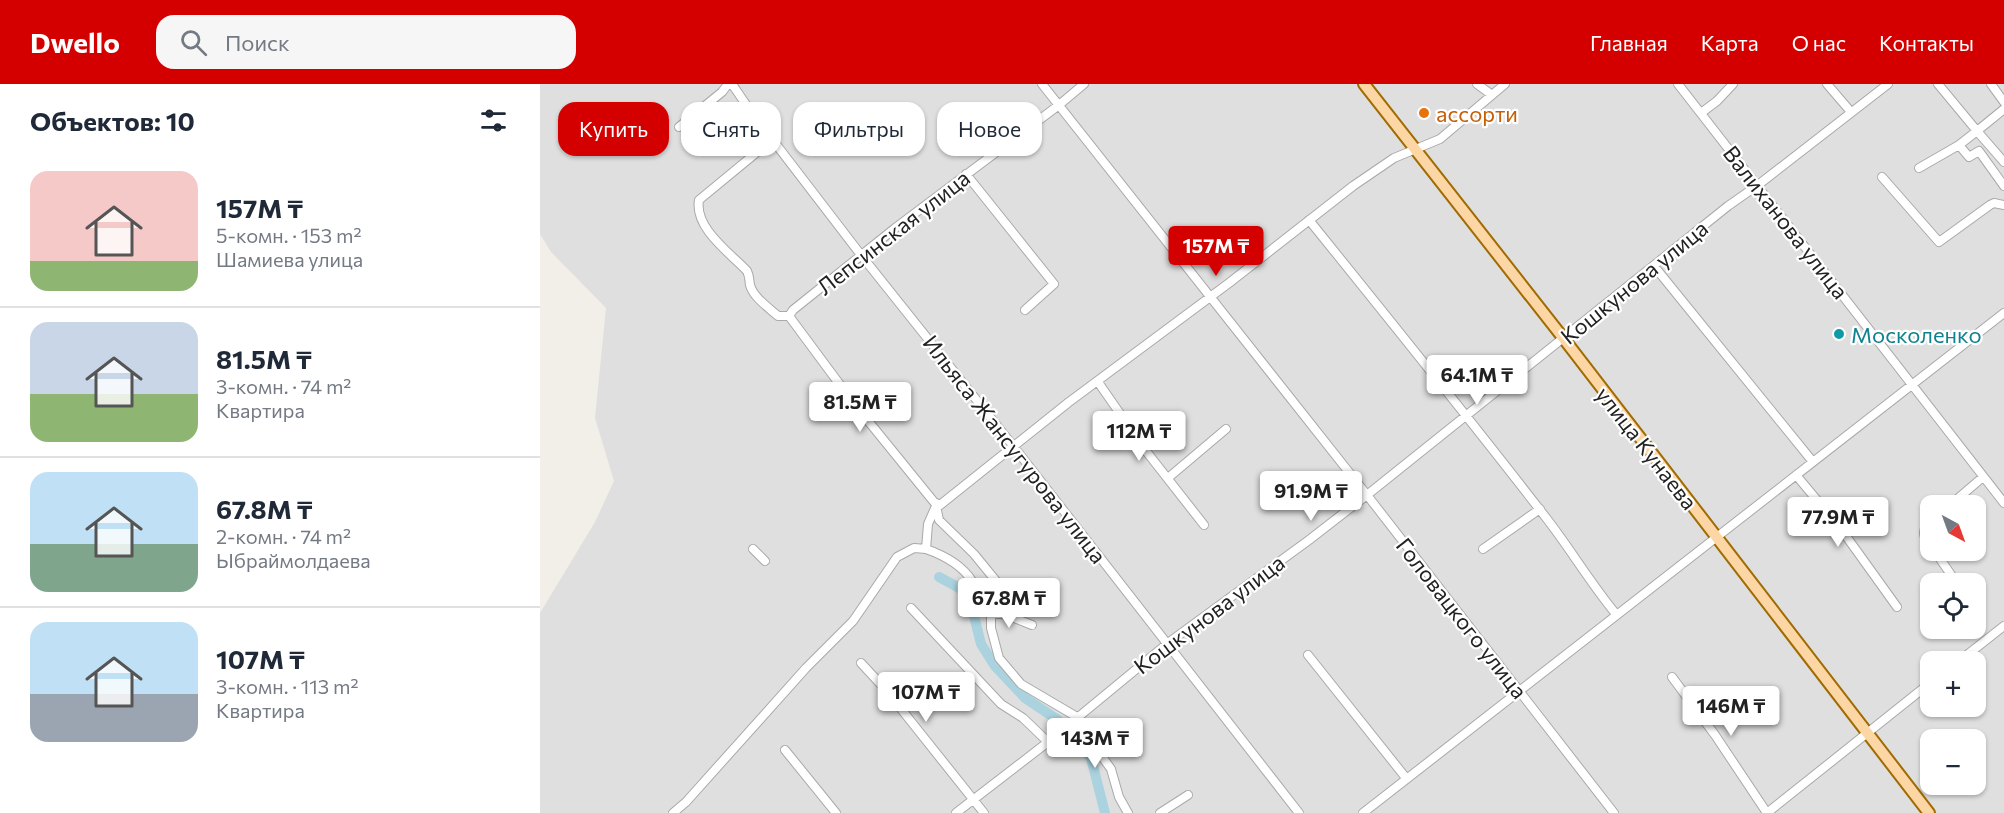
<!DOCTYPE html>
<html lang="ru">
<head>
<meta charset="utf-8">
<style>
	body { margin:0; font-family:Commissioner,sans-serif; background:#f6f6f7; color:#1f2937; height:100vh; display:flex; flex-direction:column; font-size:22px; white-space:nowrap }
	* { box-sizing:border-box; margin:0 }
	p { font-size:20px; color:#747a83 }
	.icon { flex:none; width:33px; height:33px; fill:none; stroke:currentColor; stroke-width:2; stroke-linecap:round; stroke-linejoin:round }
	.map { position:relative; flex:1; overflow:hidden }
	.panel { display:flex; flex-direction:column; background:#fff; width:540px }
	.panel>* { flex:none }
	.guide { position:absolute; left:18px; top:18px; width:570px; height:54px; display:flex; gap:12px }
	.needle { width:39px; rotate:139deg }
	.fabs { position:absolute; left:1380px; top:411px; display:grid; gap:12px }
	.fabs a { display:grid; place-items:center; width:66px; height:66px; border-radius:12px; background:#fff; box-shadow:0 2px 4px #0004; font-size:30px }
	.price { position:absolute; translate:-50% -51px; padding:0 14px; border-radius:6px; background:#fff; color:#222; font-size:20px; line-height:39px; filter:drop-shadow(0 2px 3px #0008) }
	.price::after { content:''; position:absolute; left:50%; top:36px; width:18px; height:14px; margin-left:-9px; background:inherit; clip-path:polygon(0 0,100% 0,50% 100%) }
	.price.on { background:#d40000; color:#fff }
	ul { padding:0; list-style:none }
	li { display:flex; align-items:center; gap:18px; height:150px; padding:0 30px }
	li+li { border-top:2px solid #e0e1e3 }
	li span { display:grid; place-items:center; flex:none; width:168px; height:120px; border-radius:18px; color:#555 }
	li>.icon { margin-inline-start:auto }
	span .icon { width:72px; height:72px; fill:#fffc; stroke-width:1 }
	li b { font-size:26px }
	h2 { display:flex; justify-content:space-between; align-items:center; height:72px; padding:0 30px; font-size:26px }
	.tag { padding:0 21px; border-radius:18px; background:#fff; box-shadow:0 2px 4px #0004; font-size:21px; line-height:54px }
	.tag.on { background:#d40000; color:#fff }
	header { display:flex; align-items:center; gap:36px; box-sizing:border-box; height:84px; padding:0 30px; background:#d40000; color:#fff }
	header strong { font-size:28px }
	nav { display:flex; gap:33px; margin-inline-start:auto; font-size:21px }
	.search { width:420px; height:54px; background:#f6f6f7; display:flex; align-items:center; gap:15px; box-sizing:border-box; padding:0 21px; border-radius:18px; color:#747a83; font-size:22px }
	main { display:flex; flex:1; min-height:0 }
	.map>svg:first-child { display:block }
	.residential { fill:#e0dfdf; fill-rule:evenodd }
	.lines { fill:none; stroke-linecap:round; stroke-linejoin:round }
	.river { stroke:#aad3df; stroke-width:10 }
	.minor-casing { stroke:#a9a9a9; stroke-width:10 }
	.major-casing { stroke:#a06b00; stroke-width:14 }
	.minor { stroke:#fff; stroke-width:8 }
	.major { stroke:#fcd6a4; stroke-width:10 }
	.food-dot { fill:#e8710a; stroke:#fff; stroke-width:2 }
	.culture-dot { fill:#0f9aa8; stroke:#fff; stroke-width:2 }
	.labels { text-anchor:middle; dominant-baseline:central; stroke-width:4.5; stroke-linejoin:round; paint-order:stroke }
	.food-label { font-size:22px; fill:#c56008; stroke:#fff; text-anchor:start }
	.street-label { font-size:22px; fill:#222; stroke:#fff }
	.culture-label { font-size:22px; fill:#0d838f; stroke:#fff; text-anchor:start }
</style>
</head>
<body>
<header>
<strong>Dwello</strong>
<div class="search"><svg class="icon" aria-label="search" viewBox="0 0 24 24"><circle cx="10" cy="10" r="6"/><path d="M15 15l6 6"/></svg>Поиск</div>
<nav><a>Главная</a><a>Карта</a><a>О нас</a><a>Контакты</a></nav>
</header>
<main>
<section class="panel">
<h2>Объектов: 10<svg class="icon" aria-label="filters" viewBox="0 0 24 24"><path d="M4 7h16M4 17h16"/><circle cx="9" cy="7" r="2"/><circle cx="15" cy="17" r="2"/></svg></h2>
<ul>
<li><span style="background:linear-gradient(#f6c9c9 75%,#8fb573 0)"><svg class="icon" aria-label="home" viewBox="0 0 24 24"><path d="M3 11l9-7 9 7M6 9v11h12V9"/></svg></span><div><b>157M ₸</b><p>5-комн. · 153 m²</p><p>Шамиева улица</p></div></li>
<li><span style="background:linear-gradient(#c9d6e8 60%,#8fb573 0)"><svg class="icon" aria-label="home" viewBox="0 0 24 24"><path d="M3 11l9-7 9 7M6 9v11h12V9"/></svg></span><div><b>81.5M ₸</b><p>3-комн. · 74 m²</p><p>Квартира</p></div></li>
<li><span style="background:linear-gradient(#bfe0f5 60%,#7fa58c 0)"><svg class="icon" aria-label="home" viewBox="0 0 24 24"><path d="M3 11l9-7 9 7M6 9v11h12V9"/></svg></span><div><b>67.8M ₸</b><p>2-комн. · 74 m²</p><p>Ыбраймолдаева</p></div></li>
<li><span style="background:linear-gradient(#bfe0f5 60%,#9aa5b1 0)"><svg class="icon" aria-label="home" viewBox="0 0 24 24"><path d="M3 11l9-7 9 7M6 9v11h12V9"/></svg></span><div><b>107M ₸</b><p>3-комн. · 113 m²</p><p>Квартира</p></div></li>
</ul>
</section>
<div class="map">
<svg width="1464" height="729" viewBox="0 0 1464 729">
	<rect width="100%" height="100%" fill="#f2efe9"/>
	<path class="residential" d="M 0,0 L 1464,0 L 1464,729 L 0,729 L 0,529 L 55,438 L 74,397 L 55,334 L 66,224 L 11,168 L 0,150 ZM 1390,422 L 1436,422 L 1436,466 L 1390,466 ZM 1390,500 L 1436,500 L 1436,544 L 1390,544 ZM 1390,578 L 1436,578 L 1436,622 L 1390,622 ZM 1390,656 L 1436,656 L 1436,700 L 1390,700 Z"/>
	<g class="lines">
		<path class="river" d="M 399,493 L 423,506 L 431,520 L 441,560 L 455,582 L 485,614 L 518,636 L 551,674 L 565,729"/>
		<g class="minor-casing">
			<path id="minor" d="M 192,0 L 209,25 L 321,171 L 474,363 L 759,729
				M 502,0 L 827,411 L 1074,729
				M 937,0 L 952,11
				M 1138,0 L 1464,419
				M 1287,0 L 1311,28
				M 1398,0 L 1437,47 L 1419,61 L 1429,73 L 1439,67 L 1464,102
				M 1451,0 L 1464,18
				M 1464,25 L 1437,47 L 1464,78
				M 1161,29 L 1177,17 L 1193,0
				M 139,43 L 182,8 L 188,0
				M 233,55 L 159,116 C 154,144 190,169 207,187 C 210,193 209,196 210,201 C 213,213 229,224 238,232 L 249,232
				M 1379,84 L 1419,61
				M 426,90 L 514,200 L 485,226
				M 1342,93 L 1399,158 L 1450,121 L 1454,119 L 1464,121
				M 769,136 C 849,235 929,334 1007,435 C 1031,466 1051,500 1076,530
				M 1114,182 L 1273,378
				M 249,232 L 312,317 L 394,418 L 400,421 L 529,318 L 689,199 L 813,102 L 854,74 L 900,55 L 965,0
				M 249,232 L 253,226 L 354,145 L 519,21 L 544,0
				M 558,298 L 606,367 L 664,441
				M 1256,391 L 1301,445 L 1357,523
				M 628,394 L 686,345
				M 396,422 L 399,436 L 434,470 L 461,503 L 458,519 L 451,530 L 451,544 L 459,574 L 481,600 L 537,633 L 543,646 L 571,685 L 579,713 L 588,729
				M 1409,422 L 1443,393
				M 1390,437 C 1381,447 1383,452 1390,462
				M 213,465 L 225,477
				M 386,465 C 403,471 422,481 432,497 C 439,508 443,520 451,530 L 464,530 L 492,541
				M 943,465 L 1000,425
				M 1394,466 L 1416,498
				M 371,524 L 461,620 L 483,634 L 508,658
				M 768,571 L 866,694
				M 1418,578 L 1464,542
				M 321,579 L 346,606 L 444,729
				M 1132,593 L 1175,651 L 1227,729
				M 245,666 L 296,729
				M 133,729 L 146,718 L 266,584 L 313,537 L 357,473 L 374,464 L 386,465 L 388,440 L 396,422
				M 416,729 L 508,658 L 628,559 L 769,456 L 827,411 L 1188,122 L 1218,101 L 1348,0
				M 620,729 L 648,711
				M 823,729 L 1464,229
				M 1227,729 L 1390,599"/>
		</g>
		<g class="major-casing">
			<path id="major" d="M 824,0 L 1024,255 L 1389,729"/>
		</g>
		<use href="#minor" class="minor"/>
		<use href="#major" class="major"/>
	</g>
	<circle class="food-dot" cx="884" cy="29" r="6"/>
	<circle class="culture-dot" cx="1299" cy="250" r="6"/>
	<g class="labels">
		<g class="food-label">
			<text x="896" y="29">ассорти</text>
		</g>
		<g class="street-label">
			<text transform="translate(1246 138) rotate(52)">Валиханова улица</text>
			<text transform="translate(353 148) rotate(-38)">Лепсинская улица</text>
			<text transform="translate(1094 198) rotate(-39)">Кошкунова улица</text>
			<text transform="translate(1107 364) rotate(52)">улица Кунаева</text>
			<text transform="translate(475 365) rotate(52)">Ильяса Жансугурова улица</text>
			<text transform="translate(669 530) rotate(-37)">Кошкунова улица</text>
			<text transform="translate(922 534) rotate(52)">Головацкого улица</text>
		</g>
		<g class="culture-label">
			<text x="1311" y="250">Москоленко</text>
		</g>
	</g>
</svg>
<div class="fabs">
<a><svg class="needle" viewBox="-14 -14 28 28"><path d="M0-13l5 13h-10z" fill="#e53935"/><path d="M0 13l5-13h-10z" fill="#747a83"/></svg></a>
<a><svg class="icon" aria-label="locate" viewBox="0 0 24 24"><circle cx="12" cy="12" r="6"/><path d="M12 2v4M12 18v4M2 12h4M18 12h4"/></svg></a>
<a>+</a>
<a>−</a>
</div>
<b class="price on" style="left:676px;top:193px">157M ₸</b>
<b class="price" style="left:937px;top:322px">64.1M ₸</b>
<b class="price" style="left:320px;top:349px">81.5M ₸</b>
<b class="price" style="left:599px;top:378px">112M ₸</b>
<b class="price" style="left:771px;top:438px">91.9M ₸</b>
<b class="price" style="left:1298px;top:464px">77.9M ₸</b>
<b class="price" style="left:469px;top:545px">67.8M ₸</b>
<b class="price" style="left:386px;top:639px">107M ₸</b>
<b class="price" style="left:1191px;top:653px">146M ₸</b>
<b class="price" style="left:555px;top:685px">143M ₸</b>
<div class="guide">
<a class="tag on">Купить</a>
<a class="tag">Снять</a>
<a class="tag">Фильтры</a>
<a class="tag">Новое</a>
</div>
</div>
</main>
</body>
</html>
